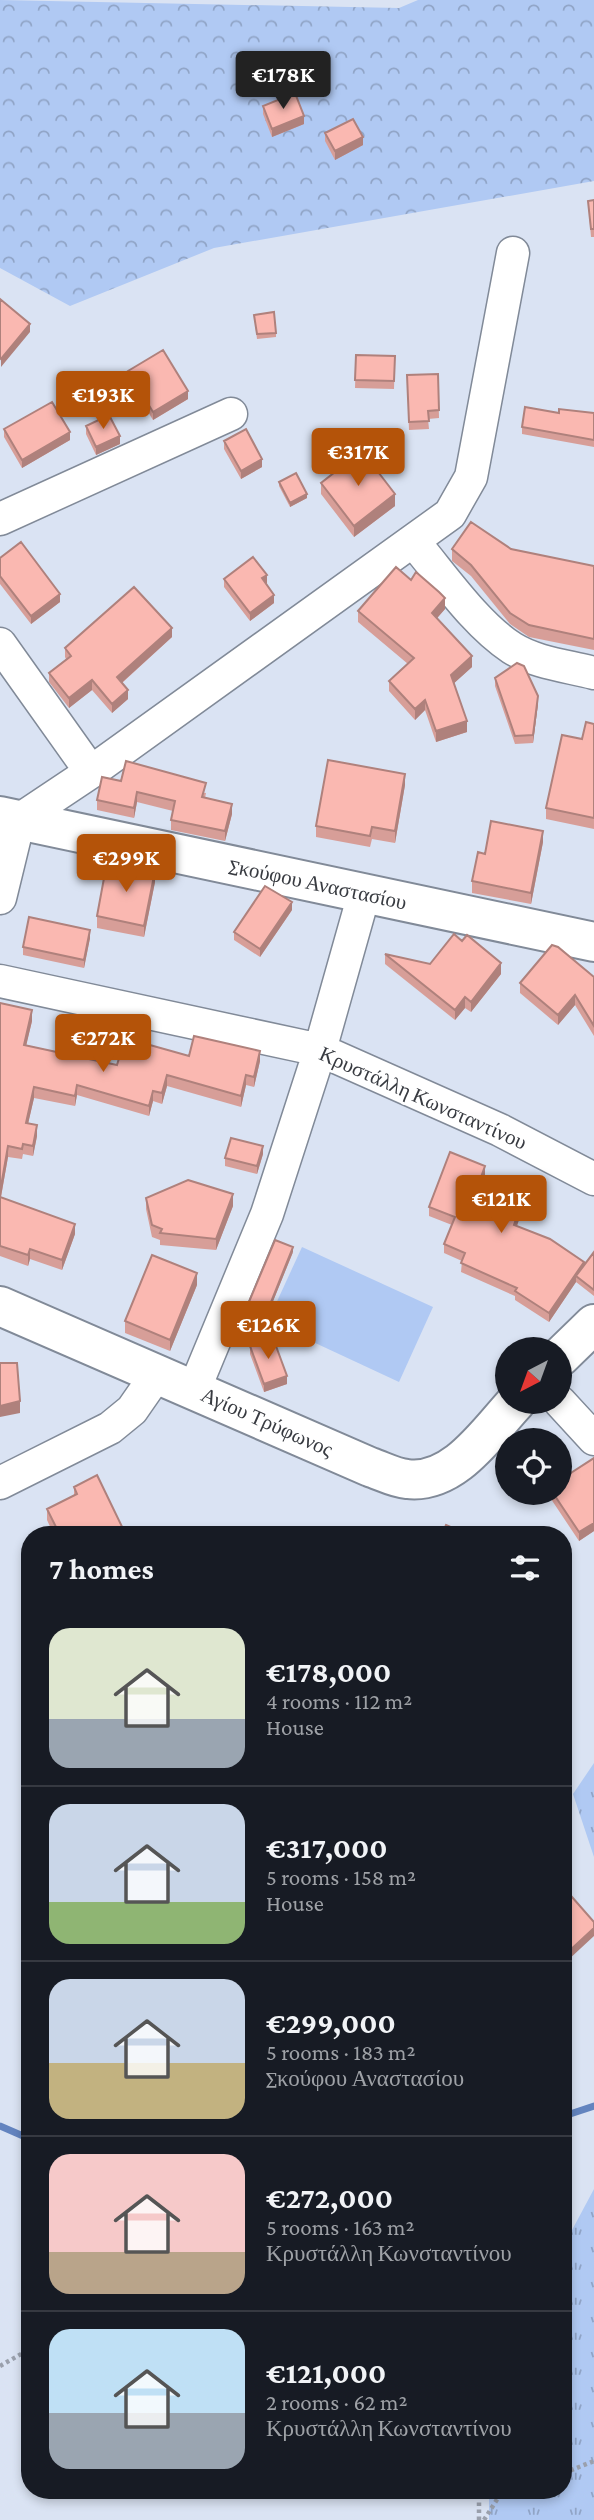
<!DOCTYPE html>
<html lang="en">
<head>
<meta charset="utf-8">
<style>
	body { margin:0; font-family:"Crimson Pro",serif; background:#20242c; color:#f1f3f6; height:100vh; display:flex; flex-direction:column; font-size:26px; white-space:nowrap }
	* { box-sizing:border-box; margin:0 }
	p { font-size:23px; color:#9ea1a6 }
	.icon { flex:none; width:38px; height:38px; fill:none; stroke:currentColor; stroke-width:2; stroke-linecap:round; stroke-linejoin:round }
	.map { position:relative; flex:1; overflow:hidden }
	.drawer { position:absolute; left:21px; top:1526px; width:551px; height:973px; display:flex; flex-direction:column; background:#171b24; border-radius:28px; box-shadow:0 4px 10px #0003 }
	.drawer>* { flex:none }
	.needle { width:46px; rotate:221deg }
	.tools { position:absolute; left:495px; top:1337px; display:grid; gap:14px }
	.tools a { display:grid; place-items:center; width:77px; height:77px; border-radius:50%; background:#171b24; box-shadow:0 4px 10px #0003; font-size:35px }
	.price { position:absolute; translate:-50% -60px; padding:0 16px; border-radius:7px; background:#b45309; color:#fff; font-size:23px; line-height:46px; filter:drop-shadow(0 2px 4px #0008) }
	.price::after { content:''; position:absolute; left:50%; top:42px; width:21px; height:16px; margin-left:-10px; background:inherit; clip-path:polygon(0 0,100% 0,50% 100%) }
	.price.current { background:#222; color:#fff }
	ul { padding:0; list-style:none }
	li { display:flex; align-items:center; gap:21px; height:175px; padding:0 28px }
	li+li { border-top:2px solid #363941 }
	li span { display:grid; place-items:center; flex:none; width:196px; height:140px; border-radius:21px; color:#555 }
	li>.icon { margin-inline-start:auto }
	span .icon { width:84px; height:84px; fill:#fffc; stroke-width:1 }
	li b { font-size:30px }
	h2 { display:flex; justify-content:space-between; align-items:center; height:84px; padding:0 28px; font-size:30px }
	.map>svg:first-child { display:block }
	.grass { fill:url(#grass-tufts) }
	.forest { fill:url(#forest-crowns) }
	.green { fill:#b0c9f3 }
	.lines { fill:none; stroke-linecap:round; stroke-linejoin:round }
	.stream { stroke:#6384bf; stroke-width:7 }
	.minor-casing { stroke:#818a98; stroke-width:35 }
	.major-casing { stroke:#818a98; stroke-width:42 }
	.path { stroke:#9aa0ac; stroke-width:4.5; stroke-dasharray:3.5 3.5; stroke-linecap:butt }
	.minor { stroke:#fff; stroke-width:32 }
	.major { stroke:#fff; stroke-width:38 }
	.wall { fill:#d79e98 }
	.shaded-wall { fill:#af817c }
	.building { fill:#fab8b1; stroke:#af817c; stroke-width:2 }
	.labels { text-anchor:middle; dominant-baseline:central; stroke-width:5; stroke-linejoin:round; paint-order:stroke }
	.street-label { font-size:21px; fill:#383b41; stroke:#fff }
</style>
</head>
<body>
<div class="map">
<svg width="594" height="2520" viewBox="0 0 594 2520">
	<defs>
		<pattern id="grass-tufts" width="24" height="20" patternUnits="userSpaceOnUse" patternTransform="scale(1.75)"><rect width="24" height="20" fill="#b0c9f3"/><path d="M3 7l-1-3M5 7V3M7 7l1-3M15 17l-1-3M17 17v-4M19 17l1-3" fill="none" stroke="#90a4c6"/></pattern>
		<pattern id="forest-crowns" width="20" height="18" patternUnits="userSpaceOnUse" patternTransform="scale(1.75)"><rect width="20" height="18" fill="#b0c9f3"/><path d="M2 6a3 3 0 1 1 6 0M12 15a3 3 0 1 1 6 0" fill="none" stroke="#90a4c6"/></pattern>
	</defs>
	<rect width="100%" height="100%" fill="#dae3f3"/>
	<path class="grass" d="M 594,1763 L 594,1857 L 573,1794 Z
		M 594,2189 L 594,2520 L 489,2520 L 489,2490 L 564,2490 L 564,2245 Z"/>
	<path class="forest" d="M 0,0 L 399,8 L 418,0 L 594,0 L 594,181 L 214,248 L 70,306 L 0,268 Z"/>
	<path class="green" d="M 302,1247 L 433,1307 L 399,1382 L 268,1321 Z"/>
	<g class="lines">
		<path class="stream" d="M 564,2116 L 594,2106
			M 0,2126 L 30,2139"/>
		<g class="minor-casing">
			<path id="minor" d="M 0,519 L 231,414
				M 413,541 C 442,575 475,624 512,648 C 536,663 567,666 594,673
				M 0,644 L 91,772
				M 0,898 L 19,820 L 91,772 L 450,514 L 471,477 L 513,253
				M 0,981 L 320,1050 L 500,1130 L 594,1179
				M 194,1390 L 267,1214 L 320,1050 L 364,894
				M 560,1402 L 594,1439
				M 0,1483 L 110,1428 L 132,1410 L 157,1374"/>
		</g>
		<g class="major-casing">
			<path id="major" d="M 0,816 L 594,942
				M 0,1306 L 370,1467 C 382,1471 395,1478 407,1479 C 454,1485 488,1432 516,1402
				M 560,1357 L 594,1324"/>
		</g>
		<path class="path" d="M 0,2366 L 30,2349
			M 564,2473 L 594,2461
			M 479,2520 L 479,2490
			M 484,2520 L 503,2490"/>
		<use href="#minor" class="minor"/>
		<use href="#major" class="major"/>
	</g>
	<path class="wall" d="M 263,106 L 304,124 L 272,137 L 263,114 Z
		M 325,133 L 363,145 L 335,160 L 325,141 Z
		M 594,200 L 594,237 L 591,237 L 588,201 Z
		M 254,315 L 276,333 L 276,337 L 257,339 Z
		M 356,355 L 395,356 L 394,389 L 355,388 Z
		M 128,371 L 188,399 L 153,420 L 128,379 Z
		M 438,374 L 439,418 L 428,419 L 429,429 L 409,430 L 407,375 Z
		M 594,413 L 594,447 L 522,434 L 522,427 Z
		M 86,426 L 120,444 L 96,455 L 86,434 Z
		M 4,429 L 70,440 L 22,468 L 4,437 Z
		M 224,441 L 262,467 L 241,479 L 224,449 Z
		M 279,482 L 307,498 L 290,507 L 279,486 Z
		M 321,483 L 395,506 L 354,537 L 321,494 Z
		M 452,549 L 594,566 L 594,650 L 529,637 L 510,624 L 471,576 L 452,561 Z
		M 0,558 L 60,602 L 31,624 L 0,584 Z
		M 224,579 L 267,583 L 266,584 L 274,603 L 250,621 L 224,587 Z
		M 445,609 L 437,618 L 472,667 L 454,683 L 467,732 L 436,742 L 425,710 L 415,720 L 389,691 L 389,681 L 408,664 L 358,622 L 358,611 Z
		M 172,637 L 122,683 L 128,699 L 112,713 L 92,690 L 69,708 L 49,682 L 49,673 L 66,659 L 65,657 L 65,648 Z
		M 495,678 L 538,704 L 533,743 L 515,744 L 495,686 Z
		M 594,724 L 594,829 L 546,819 L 546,808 L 582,739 Z
		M 121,781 L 206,793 L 205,798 L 232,814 L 225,841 L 171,830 L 171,820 L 173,811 L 137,802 L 134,818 L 97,810 L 97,800 Z
		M 405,785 L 395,843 L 372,839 L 370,847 L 316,837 L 316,826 Z
		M 543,842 L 531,904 L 472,893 L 472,881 L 485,854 Z
		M 155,882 L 144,937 L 97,928 L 97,916 Z
		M 292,910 L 260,957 L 234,940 L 234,932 Z
		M 90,938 L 84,968 L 23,955 L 23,947 Z
		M 385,954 L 430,964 L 501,974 L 471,1012 L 465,1008 L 455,1020 L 385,964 Z
		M 594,977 L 594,1036 L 575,1005 L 558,1025 L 520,993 L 520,983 Z
		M 0,1003 L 32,1021 L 26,1045 L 117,1065 L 189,1056 L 260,1061 L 254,1087 L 246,1085 L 241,1107 L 167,1086 L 162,1104 L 153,1101 L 149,1116 L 77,1095 L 75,1106 L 34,1098 L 28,1123 L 37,1136 L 33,1156 L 23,1154 L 22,1159 L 8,1157 L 1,1197 L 75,1234 L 62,1270 L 30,1259 L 28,1266 L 0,1256 Z
		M 263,1154 L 257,1174 L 225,1166 L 225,1158 Z
		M 485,1175 L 483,1181 L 524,1205 L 517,1226 L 584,1266 L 594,1252 L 594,1296 L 576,1282 L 549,1322 L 515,1300 L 515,1296 L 461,1272 L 462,1261 L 444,1253 L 444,1244 L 452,1225 L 429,1216 L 429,1207 Z
		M 146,1198 L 233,1206 L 216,1250 L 160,1245 L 160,1240 L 152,1237 L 146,1209 Z
		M 293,1252 L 265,1321 L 246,1313 L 246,1309 Z
		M 197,1285 L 170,1351 L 125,1333 L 125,1321 Z
		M 250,1346 L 287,1384 L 264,1392 L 250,1354 Z
		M 594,1458 L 594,1531 L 579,1541 L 549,1496 L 549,1493 L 560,1493 Z
		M 74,1487 L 126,1535 L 54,1535 L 47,1520 L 47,1509 L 74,1496 Z
		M 572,1897 L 567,1961 L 564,1957 L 564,1905 Z"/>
	<path class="shaded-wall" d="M 304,116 L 304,124 L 272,137 L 272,129 Z
		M 363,137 L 363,145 L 335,160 L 335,151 Z
		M 30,324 L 30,332 L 1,367 L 1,359 Z
		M 188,391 L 188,399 L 153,420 L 153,412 Z
		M 70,432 L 70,440 L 22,468 L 22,460 Z
		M 120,436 L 120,444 L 96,455 L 96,447 Z
		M 262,459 L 262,467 L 241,479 L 241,471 Z
		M 307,494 L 307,498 L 290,507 L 290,503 Z
		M 395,494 L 395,506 L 354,537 L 354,526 Z
		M 267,575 L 267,583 L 262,586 L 262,578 Z
		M 60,594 L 60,602 L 31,624 L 31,616 Z
		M 274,595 L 274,603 L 250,621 L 250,613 Z
		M 445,598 L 445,609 L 432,624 L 432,613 Z
		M 172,628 L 172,637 L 117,687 L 117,677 Z
		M 472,656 L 472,667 L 451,686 L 451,675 Z
		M 92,680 L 92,690 L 69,708 L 69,698 Z
		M 128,690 L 128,699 L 112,713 L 112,704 Z
		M 538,696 L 538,704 L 533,743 L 533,735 Z
		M 425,700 L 425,710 L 415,720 L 415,709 Z
		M 467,721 L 467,732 L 436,742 L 436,731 Z
		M 405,774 L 405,785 L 395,843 L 395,831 Z
		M 137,792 L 137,802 L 134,818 L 134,808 Z
		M 232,804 L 232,814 L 225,841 L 225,831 Z
		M 543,831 L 543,842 L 531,904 L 531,893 Z
		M 155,871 L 155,882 L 144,937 L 144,926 Z
		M 292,902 L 292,910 L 260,957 L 260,949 Z
		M 90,930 L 90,938 L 84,968 L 84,960 Z
		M 501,963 L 501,974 L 471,1012 L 471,1002 Z
		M 575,995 L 575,1005 L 558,1025 L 558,1015 Z
		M 465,997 L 465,1008 L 455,1020 L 455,1010 Z
		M 32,1010 L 32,1021 L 24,1055 L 24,1045 Z
		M 260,1051 L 260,1061 L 254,1087 L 254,1077 Z
		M 167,1075 L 167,1086 L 162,1104 L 162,1093 Z
		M 246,1075 L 246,1085 L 241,1107 L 241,1096 Z
		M 77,1085 L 77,1095 L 75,1106 L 75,1096 Z
		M 34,1087 L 34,1098 L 26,1133 L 26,1123 Z
		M 153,1091 L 153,1101 L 149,1116 L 149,1106 Z
		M 37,1125 L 37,1136 L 33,1156 L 33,1146 Z
		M 8,1146 L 8,1157 L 0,1202 L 0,1192 Z
		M 263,1146 L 263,1154 L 257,1174 L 257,1166 Z
		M 485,1166 L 485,1175 L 480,1189 L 480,1180 Z
		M 233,1194 L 233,1206 L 216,1250 L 216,1239 Z
		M 524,1196 L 524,1205 L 514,1234 L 514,1225 Z
		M 75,1224 L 75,1234 L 62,1270 L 62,1260 Z
		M 293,1247 L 293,1252 L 265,1321 L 265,1317 Z
		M 30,1249 L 30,1259 L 28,1266 L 28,1255 Z
		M 584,1262 L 584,1271 L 576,1276 L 576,1282 L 549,1322 L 549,1313 Z
		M 197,1273 L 197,1285 L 170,1351 L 170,1340 Z
		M 287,1376 L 287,1384 L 264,1392 L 264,1384 Z
		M 20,1401 L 20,1413 L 0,1417 L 0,1406 Z
		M 594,1523 L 594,1531 L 579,1541 L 579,1532 Z
		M 594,1928 L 594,1936 L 567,1961 L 567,1953 Z"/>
	<path class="building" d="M 295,93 L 304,116 L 272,129 L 263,106 Z
		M 353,119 L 363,137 L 335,151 L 325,133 Z
		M 594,200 L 594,229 L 591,229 L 588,201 Z
		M 0,299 L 30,324 L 1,359 L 0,358 Z
		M 274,312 L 276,333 L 257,334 L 254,315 Z
		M 163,350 L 188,391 L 153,412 L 128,371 Z
		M 356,355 L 395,356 L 394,381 L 355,380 Z
		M 438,374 L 439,410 L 428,411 L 429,421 L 409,422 L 407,375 Z
		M 52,402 L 70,432 L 22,460 L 4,429 Z
		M 525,407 L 559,413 L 559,409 L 594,413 L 594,440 L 522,427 Z
		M 109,415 L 120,436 L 96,447 L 86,426 Z
		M 246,429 L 262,459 L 241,471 L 224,441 Z
		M 362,451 L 395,494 L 354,526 L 321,483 Z
		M 296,473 L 307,494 L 290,503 L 279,482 Z
		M 471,522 L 511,549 L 594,566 L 594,639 L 529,625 L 510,613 L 471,565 L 452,549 Z
		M 21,542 L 60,594 L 31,616 L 0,576 L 0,558 Z
		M 253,557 L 267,575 L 262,578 L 274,595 L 250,613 L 224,579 Z
		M 396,567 L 411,580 L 416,572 L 439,592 L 445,598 L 432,613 L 472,656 L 451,675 L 467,721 L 436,731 L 425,700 L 415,709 L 389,681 L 414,658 L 358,611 Z
		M 134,587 L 172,628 L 117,677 L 128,690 L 112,704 L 92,680 L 69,698 L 49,673 L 71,656 L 65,648 Z
		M 517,663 L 524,666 L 538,696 L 533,735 L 515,736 L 495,678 Z
		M 586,722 L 594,724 L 594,818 L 546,808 L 562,735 L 582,739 Z
		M 328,760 L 405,774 L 395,831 L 372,827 L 370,836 L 316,826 Z
		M 126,761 L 206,783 L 202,797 L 232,804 L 225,831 L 171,820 L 175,801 L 137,792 L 134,808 L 97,800 L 102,777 L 121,781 Z
		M 491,821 L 543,831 L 531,893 L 472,881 L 478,852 L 485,854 Z
		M 107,862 L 155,871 L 144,926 L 97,916 Z
		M 265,886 L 292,902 L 260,949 L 234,932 Z
		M 29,917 L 90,930 L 84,960 L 23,947 Z
		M 454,934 L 462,941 L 467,935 L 501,963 L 471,1002 L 465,997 L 455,1010 L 385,954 L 430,964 Z
		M 552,945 L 558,947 L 594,977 L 594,1026 L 575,995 L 558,1015 L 520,983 Z
		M 0,1003 L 32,1010 L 24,1045 L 117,1065 L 125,1038 L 189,1056 L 194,1036 L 260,1051 L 254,1077 L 246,1075 L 241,1096 L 167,1075 L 162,1093 L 153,1091 L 149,1106 L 77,1085 L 75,1096 L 34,1087 L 26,1123 L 37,1125 L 33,1146 L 23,1144 L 22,1149 L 8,1146 L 0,1192 Z
		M 231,1138 L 263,1146 L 257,1166 L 225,1158 Z
		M 450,1152 L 485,1166 L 480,1180 L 524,1196 L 514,1225 L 550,1239 L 584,1262 L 549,1313 L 515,1291 L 517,1288 L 461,1263 L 465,1253 L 444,1244 L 455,1217 L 429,1207 Z
		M 188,1180 L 233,1194 L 216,1239 L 160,1233 L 162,1229 L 152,1225 L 146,1198 Z
		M 0,1197 L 75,1224 L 62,1260 L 30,1249 L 28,1255 L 0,1246 Z
		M 275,1240 L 293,1247 L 265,1317 L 246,1309 Z
		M 594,1252 L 594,1290 L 576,1276 Z
		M 152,1255 L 197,1273 L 170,1340 L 125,1321 Z
		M 273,1338 L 287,1376 L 264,1384 L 250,1346 Z
		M 0,1363 L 17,1363 L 20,1401 L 0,1406 Z
		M 594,1458 L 594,1523 L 579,1532 L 553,1493 L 560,1493 L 560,1480 Z
		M 97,1475 L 126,1535 L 60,1535 L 47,1509 L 77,1494 L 74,1487 Z
		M 446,1525 L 469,1535 L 442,1535 Z
		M 572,1897 L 594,1922 L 594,1928 L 567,1953 L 564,1949 L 564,1905 Z"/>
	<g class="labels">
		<g class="street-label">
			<text transform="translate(318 884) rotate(12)">Σκούφου Αναστασίου</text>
			<text transform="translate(423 1098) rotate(24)">Κρυστάλλη Κωνσταντίνου</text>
			<text transform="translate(267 1422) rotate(24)">Αγίου Τρύφωνος</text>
		</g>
	</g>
</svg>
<div class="tools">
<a><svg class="needle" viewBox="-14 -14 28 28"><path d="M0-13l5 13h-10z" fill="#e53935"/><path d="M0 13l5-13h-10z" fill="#9ea1a6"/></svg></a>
<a><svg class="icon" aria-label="locate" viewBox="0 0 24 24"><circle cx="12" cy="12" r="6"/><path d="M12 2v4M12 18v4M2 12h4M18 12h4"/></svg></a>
</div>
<b class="price current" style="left:283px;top:111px">€178K</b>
<b class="price" style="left:103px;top:431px">€193K</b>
<b class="price" style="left:358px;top:488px">€317K</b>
<b class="price" style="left:126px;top:894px">€299K</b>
<b class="price" style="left:103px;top:1074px">€272K</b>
<b class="price" style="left:501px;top:1235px">€121K</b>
<b class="price" style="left:268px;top:1361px">€126K</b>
<section class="drawer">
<h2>7 homes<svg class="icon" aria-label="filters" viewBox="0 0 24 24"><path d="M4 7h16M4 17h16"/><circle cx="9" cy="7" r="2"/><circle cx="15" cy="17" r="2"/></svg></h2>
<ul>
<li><span style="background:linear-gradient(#dfe7d0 65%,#9aa5b1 0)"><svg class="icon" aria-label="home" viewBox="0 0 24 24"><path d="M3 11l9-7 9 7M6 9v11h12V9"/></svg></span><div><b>€178,000</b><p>4 rooms · 112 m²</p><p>House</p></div></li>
<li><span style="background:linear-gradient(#c9d6e8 70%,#8fb573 0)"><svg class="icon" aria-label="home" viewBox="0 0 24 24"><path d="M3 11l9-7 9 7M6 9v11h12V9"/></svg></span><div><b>€317,000</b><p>5 rooms · 158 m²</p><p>House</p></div></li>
<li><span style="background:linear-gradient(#c9d6e8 60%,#c2b280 0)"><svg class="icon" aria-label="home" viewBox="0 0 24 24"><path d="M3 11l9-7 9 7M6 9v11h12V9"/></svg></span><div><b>€299,000</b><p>5 rooms · 183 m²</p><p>Σκούφου Αναστασίου</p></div></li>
<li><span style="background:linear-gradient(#f6c9c9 70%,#b9a48a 0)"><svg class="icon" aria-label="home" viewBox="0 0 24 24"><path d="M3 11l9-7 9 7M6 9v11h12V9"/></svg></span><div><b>€272,000</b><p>5 rooms · 163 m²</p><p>Κρυστάλλη Κωνσταντίνου</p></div></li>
<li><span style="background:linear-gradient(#bfe0f5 60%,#9aa5b1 0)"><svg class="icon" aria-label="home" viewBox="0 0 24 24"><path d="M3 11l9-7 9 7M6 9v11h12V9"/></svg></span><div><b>€121,000</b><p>2 rooms · 62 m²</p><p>Κρυστάλλη Κωνσταντίνου</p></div></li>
</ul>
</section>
</div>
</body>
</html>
